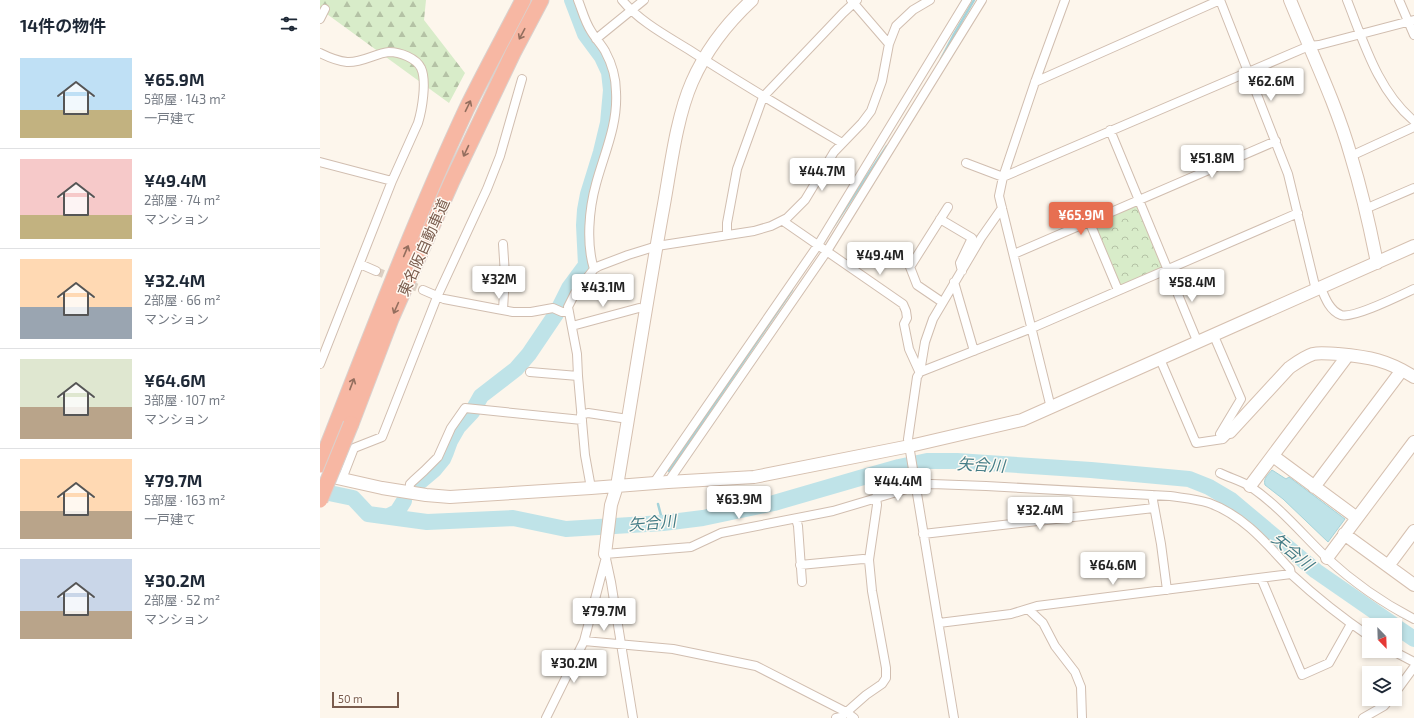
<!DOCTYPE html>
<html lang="ja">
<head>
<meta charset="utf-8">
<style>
	body { margin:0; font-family:"Exo 2","Noto Sans JP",sans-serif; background:#f6f6f7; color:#1f2937; height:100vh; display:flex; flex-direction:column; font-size:15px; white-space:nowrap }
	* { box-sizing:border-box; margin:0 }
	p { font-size:13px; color:#747a83 }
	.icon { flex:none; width:22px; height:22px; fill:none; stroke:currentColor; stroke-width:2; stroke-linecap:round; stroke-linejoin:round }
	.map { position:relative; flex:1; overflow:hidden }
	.sheet { display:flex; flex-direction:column; background:#fff; width:320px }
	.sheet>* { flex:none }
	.needle { width:26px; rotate:157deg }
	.buttons { position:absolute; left:1042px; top:618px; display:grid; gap:8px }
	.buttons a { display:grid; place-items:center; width:40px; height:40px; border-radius:0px; background:#fff; box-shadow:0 2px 6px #0003; font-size:20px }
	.scale { position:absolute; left:12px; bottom:10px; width:67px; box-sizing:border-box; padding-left:4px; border:2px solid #7a5c4d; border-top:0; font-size:11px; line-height:14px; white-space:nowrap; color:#7a5c4d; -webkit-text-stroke:3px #fffaf3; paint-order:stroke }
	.price { position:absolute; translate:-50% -34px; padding:0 9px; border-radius:4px; background:#fff; color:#222; font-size:13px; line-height:26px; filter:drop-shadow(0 1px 2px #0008) }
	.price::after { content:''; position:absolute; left:50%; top:24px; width:12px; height:9px; margin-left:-6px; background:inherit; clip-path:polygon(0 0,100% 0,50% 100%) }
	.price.active { background:#e76f51; color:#fff }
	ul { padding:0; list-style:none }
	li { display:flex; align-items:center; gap:12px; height:100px; padding:0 20px }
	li+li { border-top:1px solid #e0e1e3 }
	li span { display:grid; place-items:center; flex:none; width:112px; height:80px; border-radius:0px; color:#555 }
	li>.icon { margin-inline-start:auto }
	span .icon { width:48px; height:48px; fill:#fffc; stroke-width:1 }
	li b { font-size:17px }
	h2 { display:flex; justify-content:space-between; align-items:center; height:48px; padding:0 20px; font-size:17px }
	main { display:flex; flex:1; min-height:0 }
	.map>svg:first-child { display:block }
	.forest { fill:url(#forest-firs) }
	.park { fill:url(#park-crowns) }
	.water { fill:#bfe3e8; stroke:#a5d3da }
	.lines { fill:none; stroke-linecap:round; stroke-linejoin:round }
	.stream { stroke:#a5d3da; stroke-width:2.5 }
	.river { stroke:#bfe3e8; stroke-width:16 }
	.street-tunnel { stroke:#dcd0c4; stroke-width:8; stroke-dasharray:8 4; stroke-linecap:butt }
	.street-casing { stroke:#d1beb0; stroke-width:10 }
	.secondary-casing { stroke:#d6c0b0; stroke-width:14 }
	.highway-casing { stroke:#dad1cd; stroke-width:17 }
	.street { stroke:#fff; stroke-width:8 }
	.secondary { stroke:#fff; stroke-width:12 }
	.highway { stroke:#f7b7a3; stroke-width:15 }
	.highway-bridge-casing { stroke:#dad1cd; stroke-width:17; stroke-linecap:butt }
	.highway-bridge { stroke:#f7b7a3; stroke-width:15 }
	.oneway { stroke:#936e5e }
	.labels { text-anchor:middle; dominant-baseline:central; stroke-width:3; stroke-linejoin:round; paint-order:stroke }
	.street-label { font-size:15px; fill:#7a5c4d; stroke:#fffaf3 }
	.water-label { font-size:16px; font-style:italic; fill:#437c86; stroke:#fffaf3 }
</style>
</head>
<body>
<main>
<section class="sheet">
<h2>14件の物件<svg class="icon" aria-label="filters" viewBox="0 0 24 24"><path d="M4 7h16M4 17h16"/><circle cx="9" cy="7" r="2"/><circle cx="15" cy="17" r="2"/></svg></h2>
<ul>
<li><span style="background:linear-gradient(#bfe0f5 65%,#c2b280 0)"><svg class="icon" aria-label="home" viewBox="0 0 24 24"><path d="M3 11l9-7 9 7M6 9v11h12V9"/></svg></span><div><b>¥65.9M</b><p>5部屋 · 143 m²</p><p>一戸建て</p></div></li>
<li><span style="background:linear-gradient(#f6c9c9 70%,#c2b280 0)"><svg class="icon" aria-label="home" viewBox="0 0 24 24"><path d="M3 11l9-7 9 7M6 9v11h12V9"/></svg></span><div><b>¥49.4M</b><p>2部屋 · 74 m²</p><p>マンション</p></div></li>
<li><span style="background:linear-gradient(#ffd9b3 60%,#9aa5b1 0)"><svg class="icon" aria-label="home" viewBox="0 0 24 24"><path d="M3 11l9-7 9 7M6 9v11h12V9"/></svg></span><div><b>¥32.4M</b><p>2部屋 · 66 m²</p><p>マンション</p></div></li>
<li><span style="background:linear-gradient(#dfe7d0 60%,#b9a48a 0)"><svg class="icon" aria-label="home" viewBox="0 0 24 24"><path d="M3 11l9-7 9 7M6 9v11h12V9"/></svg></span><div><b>¥64.6M</b><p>3部屋 · 107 m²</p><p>マンション</p></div></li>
<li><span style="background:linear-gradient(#ffd9b3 65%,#b9a48a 0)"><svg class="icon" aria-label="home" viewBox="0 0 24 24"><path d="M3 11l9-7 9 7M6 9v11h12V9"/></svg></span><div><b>¥79.7M</b><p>5部屋 · 163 m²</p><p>一戸建て</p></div></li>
<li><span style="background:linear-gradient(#c9d6e8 65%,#b9a48a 0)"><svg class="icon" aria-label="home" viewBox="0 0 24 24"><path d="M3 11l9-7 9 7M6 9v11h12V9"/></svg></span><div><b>¥30.2M</b><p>2部屋 · 52 m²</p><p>マンション</p></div></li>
</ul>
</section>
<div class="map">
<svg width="1094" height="718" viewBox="0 0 1094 718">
	<defs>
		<pattern id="forest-firs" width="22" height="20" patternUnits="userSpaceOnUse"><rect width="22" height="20" fill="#d8ecc9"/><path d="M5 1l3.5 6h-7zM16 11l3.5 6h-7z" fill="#b4c2a5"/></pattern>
		<pattern id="park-crowns" width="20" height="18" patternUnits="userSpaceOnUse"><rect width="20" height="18" fill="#d8ecc9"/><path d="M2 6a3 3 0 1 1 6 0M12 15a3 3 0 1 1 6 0" fill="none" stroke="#b4c2a5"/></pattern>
	</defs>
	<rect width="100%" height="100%" fill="#fdf6ec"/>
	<path class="forest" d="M 0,0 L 106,0 L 104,20 L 145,73 L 129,103 L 0,9 Z"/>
	<path class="park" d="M 815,206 L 819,208 L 842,264 L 840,269 L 802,285 L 798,284 L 776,227 L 777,222 Z"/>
	<path class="water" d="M 952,470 L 966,479 L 969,477 L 1025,519 L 1008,542 L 963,499 L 945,485 C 943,478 948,475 952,470 Z"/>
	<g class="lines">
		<path class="stream" d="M 621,59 L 633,36 L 654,0
			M 513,227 L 567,146
			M 349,471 L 472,290
			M 338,504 L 343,523"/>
		<path class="river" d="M 101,481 L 114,470 L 123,459 L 126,452 L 130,441 L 138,427 L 152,412 L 161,396 L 196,369 L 209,354 L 236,314 L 249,288 L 266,265 L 264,225 L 265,210 L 268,194 L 281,152 L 288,123 L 291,90 L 289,72 L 282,57 L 265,34 L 252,0
			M 0,491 L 33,498 L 48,514 L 107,522 L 193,518 L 246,529 L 343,523 L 383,518 L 454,503 L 540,478 L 579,467 L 607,461 L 637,461 L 771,470 L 869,479 L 889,487 L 911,500 L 996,571 L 1074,625
			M 69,516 L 77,512 L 84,501
			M 1075,626 L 1094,639"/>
		<path class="street-tunnel" d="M 56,271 L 103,290"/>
		<g class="street-casing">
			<path id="street" d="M 258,0 C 262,10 265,22 271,31 C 275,38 281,44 285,51 C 292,64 296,78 296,92 C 298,125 284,154 276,184 C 269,209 266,244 274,269
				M 302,0 C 320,22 347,36 371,51 C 420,83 471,113 522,143
				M 531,0 L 569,44
				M 900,0 L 968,174 L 996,290
				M 1027,0 C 1044,43 1058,91 1094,121
				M 1079,0 L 1094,35
				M 0,19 L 5,9
				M 276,39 L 324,0
				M 0,53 C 8,57 17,61 27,62 C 42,63 56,53 69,52 C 80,52 96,58 101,68 C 107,81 102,110 98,123 L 72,181
				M 715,82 L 900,0
				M 790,130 L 878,343
				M 1031,156 L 1094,127
				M 0,162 L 72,181 L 0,364
				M 646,163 L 683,177 L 989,46 L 999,45 L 1094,20
				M 1045,209 L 1094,188
				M 620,219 L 652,238 L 640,263 L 642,271
				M 463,221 L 583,304 L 586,311 L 587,318 L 584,324 L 589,349 L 599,371
				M 769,221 L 798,290
				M 407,235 L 407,223 L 417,169 L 443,97 L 523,13 L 537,0
				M 694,254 L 956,141
				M 40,264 L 56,271
				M 634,282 L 654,351
				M 1001,288 C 1005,298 1010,311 1021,315 C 1033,319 1081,295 1094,289
				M 103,290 L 124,299 L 177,309 L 193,312 L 211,312 L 233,308 L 242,312 L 249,312
				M 622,302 L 597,285 L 590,267 L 628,207
				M 183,310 L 185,275 L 183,244
				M 252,326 L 319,308
				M 894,336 L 921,399 L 900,434 L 903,439
				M 840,359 L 876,443 L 903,439 L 910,432
				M 210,372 L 258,376
				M 600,372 L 712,328 L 978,213
				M 731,408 L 679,196 L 683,177 L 715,82 L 745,0
				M 261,415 L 268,413 L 308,419
				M 900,473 C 910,478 922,481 931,487 C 960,507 982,534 1007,558 C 1033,582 1063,603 1094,619
				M 22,479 L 34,448 L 62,437 L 117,297 L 167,189 L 180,156 L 202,79
				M 348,482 L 507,251 L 662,0
				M 333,484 L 498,245 L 647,0
				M 271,488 L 265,455 L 258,376 L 257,354 L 248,307 L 255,293 L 274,269 L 279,266 L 308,255 L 337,246 L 434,231 L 451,226 L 467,218 L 485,200 L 514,152 L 542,123 L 551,111 L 562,81 L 569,44 L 576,26 L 593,10 L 610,0
				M 89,493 L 90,484 L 93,481 L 104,471 L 118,457 L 131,428 L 145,408 L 262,420
				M 832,495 L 841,544 L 847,590
				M 476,519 L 478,526 L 482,582
				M 603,534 L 834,508
				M 480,565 L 543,559 L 549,560
				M 941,578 L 982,675 L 1009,663 L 1031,624
				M 708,609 L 723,623 L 735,646 L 755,672 L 761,687 L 762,718
				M 619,623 L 691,614 L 717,606 L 971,574
				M 264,641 L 353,649 L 436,666 L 526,712 L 534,718
				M 1073,651 L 1094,662
				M 1075,693 L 1094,667
				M 226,718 L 264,641 L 285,561
				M 313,718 L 291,582 L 285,554 L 371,547 L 401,533 L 513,511 L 590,488 L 612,484 L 666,486 L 850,496 C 863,498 876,499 889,503 C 923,515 947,544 970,569 L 971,574 C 996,597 1021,617 1049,636
				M 516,718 L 521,717 L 546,695 L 562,684 L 566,678 L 566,668 L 552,591 L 549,560 L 557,505 L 556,497
				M 634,718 L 588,439 L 597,377 L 600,372 L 605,342 L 613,319 L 661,238 L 682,208
				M 1043,718 L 1064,706 L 1070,699"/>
		</g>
		<g class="secondary-casing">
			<path id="secondary" d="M 970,0 C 991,52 1016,103 1031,156 C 1042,192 1050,227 1057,263
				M 910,432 L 969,368 C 976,363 984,357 993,354 C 1001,352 1010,354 1018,354 C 1050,357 1067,360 1094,377
				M 953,456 L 1037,518
				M 0,474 L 62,488 L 106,495 L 130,497 L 161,495 L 271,488 L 348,482 L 434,477 L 590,446 L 702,420 L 1094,246
				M 930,486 L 1028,355
				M 994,487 L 1082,370
				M 1024,534 L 1094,585
				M 285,554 L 291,505 L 297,486 C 312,396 326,305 342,215 C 350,174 355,121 372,82 C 386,50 406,24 432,0
				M 1007,558 L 1094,442
				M 1068,566 L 1094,531"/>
		</g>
		<g class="highway-casing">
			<path id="highway" d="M 31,424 L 71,319 L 132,181 L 193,53 L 221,0
				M 0,465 C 47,346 92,226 146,110 C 164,73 184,37 203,0"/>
		</g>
		<use href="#street" class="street"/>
		<use href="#secondary" class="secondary"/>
		<use href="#highway" class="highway"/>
		<g class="highway-bridge-casing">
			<path id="highway-bridge" d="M 0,500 L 31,424"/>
		</g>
		<use href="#highway-bridge" class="highway-bridge"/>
	</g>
	<defs><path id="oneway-shaft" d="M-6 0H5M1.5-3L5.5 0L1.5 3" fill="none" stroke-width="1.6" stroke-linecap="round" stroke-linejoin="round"/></defs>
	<g class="oneway">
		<use href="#oneway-shaft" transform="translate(202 34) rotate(118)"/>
		<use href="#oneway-shaft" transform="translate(148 106) rotate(-64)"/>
		<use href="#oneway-shaft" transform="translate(146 151) rotate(115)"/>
		<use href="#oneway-shaft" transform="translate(86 251) rotate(-67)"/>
		<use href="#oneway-shaft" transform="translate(76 308) rotate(114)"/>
		<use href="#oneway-shaft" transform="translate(32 384) rotate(-69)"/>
	</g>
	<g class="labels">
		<g class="street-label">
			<text transform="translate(103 247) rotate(-66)">東名阪自動車道</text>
		</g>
		<g class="water-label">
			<text transform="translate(661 464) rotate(3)">矢合川</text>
			<text transform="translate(332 522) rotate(-5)">矢合川</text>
			<text transform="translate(973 551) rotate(40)">矢合川</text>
		</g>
	</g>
</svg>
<div class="buttons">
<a><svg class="needle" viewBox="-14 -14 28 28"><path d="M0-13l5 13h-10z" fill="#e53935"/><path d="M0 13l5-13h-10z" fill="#747a83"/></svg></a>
<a><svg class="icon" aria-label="layers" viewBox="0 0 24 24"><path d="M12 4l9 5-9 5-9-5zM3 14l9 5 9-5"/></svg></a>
</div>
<div class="scale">50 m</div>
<b class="price" style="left:951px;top:102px">¥62.6M</b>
<b class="price" style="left:892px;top:179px">¥51.8M</b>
<b class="price" style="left:502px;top:192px">¥44.7M</b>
<b class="price active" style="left:761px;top:236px">¥65.9M</b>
<b class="price" style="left:560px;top:276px">¥49.4M</b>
<b class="price" style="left:179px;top:300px">¥32M</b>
<b class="price" style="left:872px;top:303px">¥58.4M</b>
<b class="price" style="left:283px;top:308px">¥43.1M</b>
<b class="price" style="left:578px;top:502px">¥44.4M</b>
<b class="price" style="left:419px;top:520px">¥63.9M</b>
<b class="price" style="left:720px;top:531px">¥32.4M</b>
<b class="price" style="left:793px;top:586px">¥64.6M</b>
<b class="price" style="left:284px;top:632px">¥79.7M</b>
<b class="price" style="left:254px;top:684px">¥30.2M</b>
</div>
</main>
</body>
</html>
